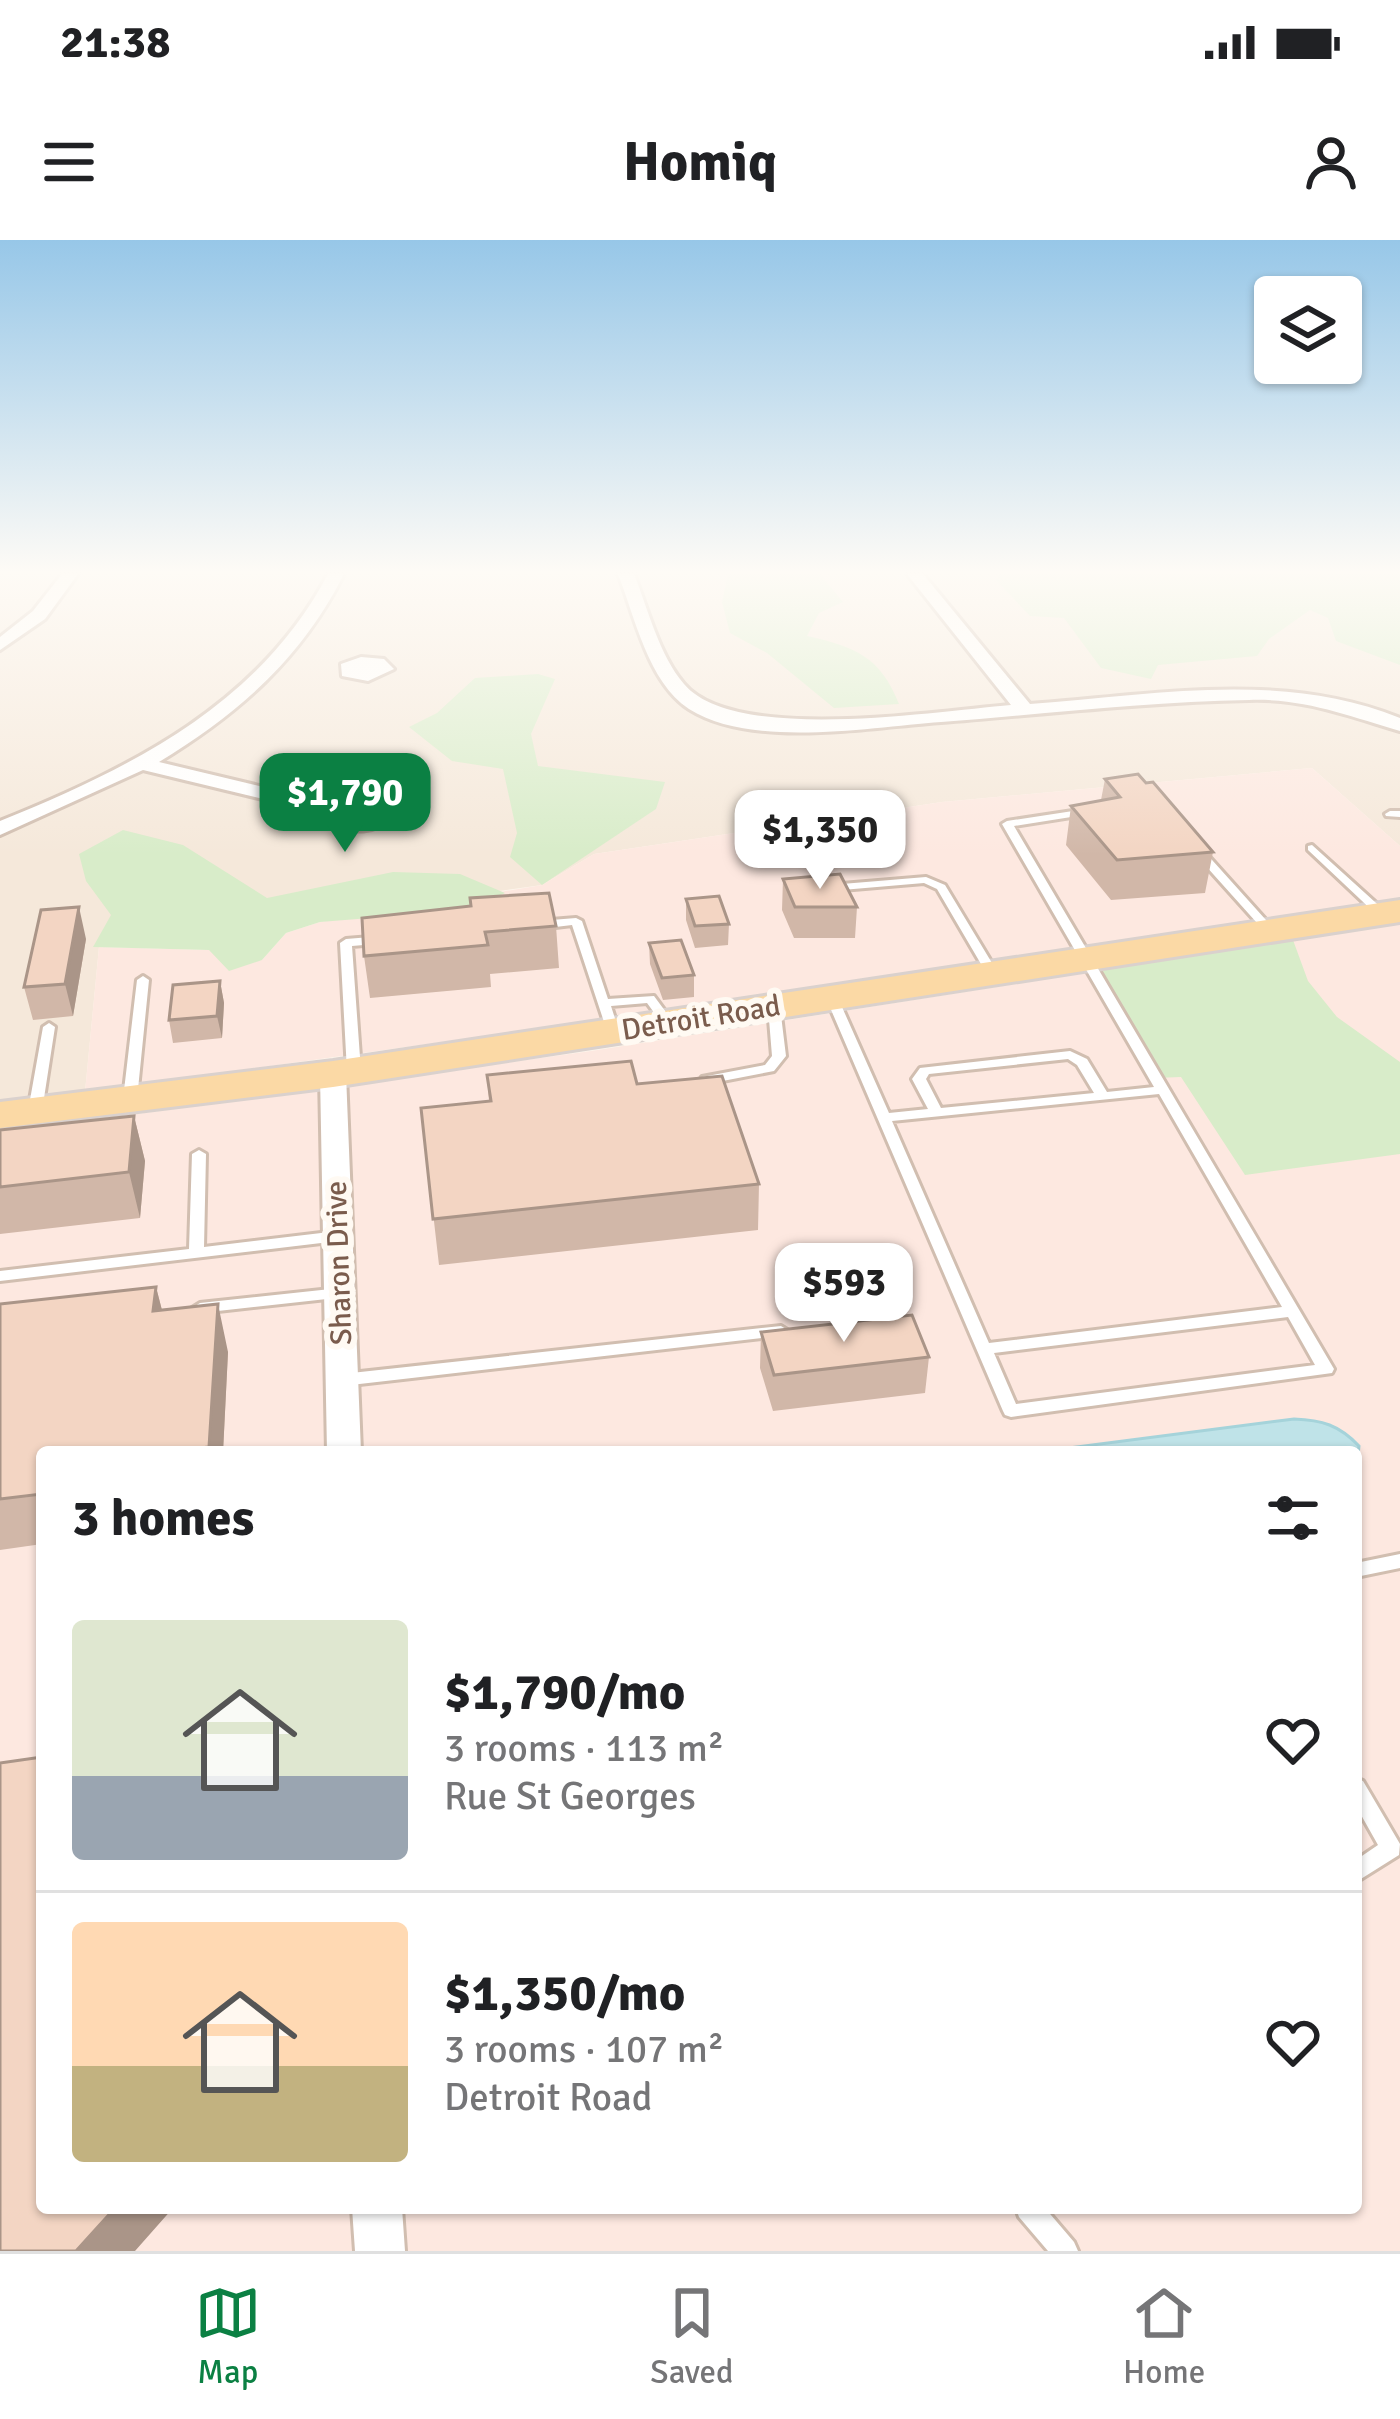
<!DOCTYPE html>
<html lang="en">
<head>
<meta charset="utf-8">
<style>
	body { margin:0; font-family:Signika,sans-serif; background:#f2f2f2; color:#202124; height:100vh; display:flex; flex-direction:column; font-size:45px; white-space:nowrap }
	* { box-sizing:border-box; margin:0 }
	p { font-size:39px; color:#757577 }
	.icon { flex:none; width:66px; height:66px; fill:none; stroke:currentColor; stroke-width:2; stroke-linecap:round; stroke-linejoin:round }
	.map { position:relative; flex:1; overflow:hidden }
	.panel { position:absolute; left:36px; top:1206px; width:1326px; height:768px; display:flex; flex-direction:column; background:#fff; border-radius:12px; box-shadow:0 3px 9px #0004 }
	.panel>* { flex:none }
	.tools { position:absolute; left:1254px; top:36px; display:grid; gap:24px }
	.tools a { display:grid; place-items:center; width:108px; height:108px; border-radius:12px; background:#fff; box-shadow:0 3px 9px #0004; font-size:60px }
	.price { position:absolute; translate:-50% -102px; padding:0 27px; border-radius:24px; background:#fff; color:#222; font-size:39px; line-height:78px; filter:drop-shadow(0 3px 6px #0008) }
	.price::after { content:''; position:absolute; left:50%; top:72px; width:36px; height:27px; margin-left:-18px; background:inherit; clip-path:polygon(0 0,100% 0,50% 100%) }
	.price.active { background:#0b8043; color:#fff }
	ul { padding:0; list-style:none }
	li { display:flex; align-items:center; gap:36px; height:300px; padding:0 36px }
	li+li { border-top:3px solid #e0e0e0 }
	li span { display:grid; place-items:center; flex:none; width:336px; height:240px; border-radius:12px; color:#555 }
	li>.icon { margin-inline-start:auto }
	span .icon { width:144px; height:144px; fill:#fffc; stroke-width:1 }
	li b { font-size:51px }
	h2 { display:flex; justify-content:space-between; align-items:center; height:144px; padding:0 36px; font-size:51px }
	.status { display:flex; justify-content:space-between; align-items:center; height:84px; padding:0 60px; background:#fff; direction:ltr }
	.status svg { height:33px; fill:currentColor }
	header { display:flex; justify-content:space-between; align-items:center; height:156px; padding:0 36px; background:#fff; font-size:54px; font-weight:800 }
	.tab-bar { display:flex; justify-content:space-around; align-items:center; height:168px; border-top:3px solid #e0e0e0; background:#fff; font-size:33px; color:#757577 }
	.tab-bar a { display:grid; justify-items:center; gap:6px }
	.tab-bar .active { color:#0b8043 }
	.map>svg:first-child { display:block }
	.residential { fill:#f5e8da }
	.commercial { fill:#fde8e0; fill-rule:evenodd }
	.green { fill:#d8ecc9 }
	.water { fill:#bfe3e8; stroke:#a5d3da; stroke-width:3 }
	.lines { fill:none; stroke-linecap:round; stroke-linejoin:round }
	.lane-casing { stroke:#d1beb0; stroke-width:6 }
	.street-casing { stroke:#d1beb0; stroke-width:6 }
	.primary-casing { stroke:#dad1cd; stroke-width:6 }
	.lane { fill:#fff; fill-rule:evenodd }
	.street { fill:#fff; fill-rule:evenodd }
	.primary { fill:#fbd9a5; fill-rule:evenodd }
	.wall { fill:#d1b7a8 }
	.shaded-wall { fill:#aa9588 }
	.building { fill:#f3d5c3; stroke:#aa9588; stroke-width:3 }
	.labels { text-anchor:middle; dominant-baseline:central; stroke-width:12; stroke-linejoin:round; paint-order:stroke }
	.street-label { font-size:30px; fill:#7a5c4d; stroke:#fffaf3 }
</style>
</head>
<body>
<div class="status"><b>21:38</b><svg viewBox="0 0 49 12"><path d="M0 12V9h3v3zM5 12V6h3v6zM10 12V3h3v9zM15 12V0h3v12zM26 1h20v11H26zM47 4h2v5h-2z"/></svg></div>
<header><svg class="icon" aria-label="menu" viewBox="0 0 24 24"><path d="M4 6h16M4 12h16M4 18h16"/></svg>Homiq<svg class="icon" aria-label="person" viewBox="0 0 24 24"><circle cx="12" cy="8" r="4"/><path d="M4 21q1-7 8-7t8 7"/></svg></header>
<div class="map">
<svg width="1400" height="2011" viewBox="0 0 1400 2011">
	<rect width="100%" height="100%" fill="#fdf6ec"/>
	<path class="residential" d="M 0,334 L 1400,334 L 1400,606 L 1312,528 L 942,562 L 594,614 L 542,645 L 94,707 L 99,707 L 85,852 L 0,864 Z"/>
	<path class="commercial" d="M 1312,528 L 1400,606 L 1400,659 L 870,742 L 85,852 L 99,707 L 209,710 L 262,720 L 286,693 L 320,682 L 542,645 L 594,614 L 942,562 Z
		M 1400,683 L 1400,2011 L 0,2011 L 0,893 L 591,811 ZM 42,1212 L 1356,1212 L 1356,1968 L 42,1968 Z"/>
	<path class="green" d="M 728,334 L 820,334 L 843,362 L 819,373 L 807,396 C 855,407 880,416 899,464 L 834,468 L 767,413 L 730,393 L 722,362 Z
		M 1000,334 L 1400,334 L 1400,425 L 1336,401 L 1328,378 L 1310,370 L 1269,399 L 1257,416 L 1158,425 L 1151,439 L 1101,428 L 1064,378 L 1030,376 L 996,340 Z
		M 538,434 L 555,439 L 531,494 L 538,526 L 665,542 L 656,569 L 542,645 L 510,617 L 517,593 L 503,529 L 452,521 L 409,487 L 437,473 L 475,438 Z
		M 123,590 L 183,605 L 267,658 L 393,632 L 460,634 L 505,653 L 470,670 L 320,682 L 286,693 L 262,720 L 229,731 L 209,710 L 93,707 L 111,675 L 86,641 L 79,614 Z
		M 1293,700 L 1308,741 L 1337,777 L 1400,822 L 1400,914 L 1245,935 L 1181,837 L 1155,838 L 1092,731 Z"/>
	<path class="water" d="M 1294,1179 C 1322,1180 1339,1185 1359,1206 L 1357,1224 L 1356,1212 L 1038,1212 Z"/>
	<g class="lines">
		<g class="lane-casing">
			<path id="lane" d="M 1086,569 L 1091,572 L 1090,574 L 1014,586 L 1334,1129 L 1332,1133 L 1011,1177 L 1005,1175 L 1003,1171 L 826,758 L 832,754 L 838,758 L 889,873 L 928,869 L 912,839 L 920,828 L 1070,811 L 1087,819 L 1107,852 L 1154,847 L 1002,584 L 1007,581 ZM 1068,819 L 1077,825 L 1094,853 L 941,868 L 926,839 L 929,834 ZM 1159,854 L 1282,1067 L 989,1103 L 892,881 ZM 1288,1077 L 1315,1125 L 1016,1164 L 994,1113 Z
				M 1390,571 L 1400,571 L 1400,577 L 1386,576 L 1385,574 Z
				M 1312,605 L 1386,672 L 1386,676 L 1378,676 L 1308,610 L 1308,606 Z
				M 1200,610 L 1204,611 L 1274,689 L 1274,693 L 1266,693 L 1196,615 L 1195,613 Z
				M 926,637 L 945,645 L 998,733 L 996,736 L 988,736 L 937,649 L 924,643 L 830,651 L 824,648 L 830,645 Z
				M 576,678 L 582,681 L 608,759 L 654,756 L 674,783 L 672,786 L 664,786 L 647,763 L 611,766 L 619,791 L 618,794 L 608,794 L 572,685 L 539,689 L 533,685 L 539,681 Z
				M 383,696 L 387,697 L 387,703 L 352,706 L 361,831 L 354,835 L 347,831 L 340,703 L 346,699 Z
				M 143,736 L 149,740 L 137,859 L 130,863 L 123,859 L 137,740 Z
				M 774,763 L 780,767 L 786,816 L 774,831 L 707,844 L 702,843 L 700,840 L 702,837 L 765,825 L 772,816 L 768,767 Z
				M 49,783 L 55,787 L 42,871 L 35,875 L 28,871 L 43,787 Z
				M 199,910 L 206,914 L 204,1007 L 338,991 L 345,996 L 338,1001 L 0,1041 L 0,1031 L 189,1009 L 192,914 Z
				M 340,1048 L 348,1053 L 345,1057 L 200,1073 L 192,1068 L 200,1063 Z
				M 781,1086 L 789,1091 L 787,1095 L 342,1146 L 336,1144 L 334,1140 L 336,1136 L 342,1134 Z
				M 1400,1314 L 1400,1328 L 1356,1337 L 1356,1323 Z
				M 1356,1538 L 1363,1541 L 1400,1604 L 1399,1615 L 1356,1642 L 1356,1620 L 1378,1605 L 1356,1566 Z
				M 1016,1968 L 1045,1968 L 1074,2002 L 1078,2011 L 1048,2011 L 1019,1977 Z"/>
		</g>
		<g class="street-casing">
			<path id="street" d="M 62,334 L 78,334 L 45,379 L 0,410 L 0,397 L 33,371 Z
				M 328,334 L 344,334 C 301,419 239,473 159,522 L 343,566 L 382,565 L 393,577 C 373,595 355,592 331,586 L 329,575 L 143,530 L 0,595 L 0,581 C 131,528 260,464 328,334 ZM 358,574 L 369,575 L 350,578 Z
				M 618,334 L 634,334 C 648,369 659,415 684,444 C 734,504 937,471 1011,465 L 907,334 L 923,334 L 1030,464 C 1153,455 1282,430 1400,478 L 1400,491 C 1349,476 1304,458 1249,460 C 1147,462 1043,474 941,482 C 870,487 752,509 689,469 C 648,442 635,377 618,334 Z
				M 361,417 L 384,419 L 394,429 L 368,441 L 342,436 L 341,424 Z
				M 333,826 L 346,834 L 361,1212 L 327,1212 L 320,834 Z
				M 352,1968 L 402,1968 L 405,2011 L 355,2011 Z"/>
		</g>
		<g class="primary-casing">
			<path id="primary" d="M 1400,660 L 1400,682 L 333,847 L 0,888 L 0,862 L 333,821 Z"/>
		</g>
		<use href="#lane" class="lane"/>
		<use href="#street" class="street"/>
		<use href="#primary" class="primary"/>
	</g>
	<path class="wall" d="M 1105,539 L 1213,612 L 1205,653 L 1111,660 L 1066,605 L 1071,566 L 1101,560 Z
		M 783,639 L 857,667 L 855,698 L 794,698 L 782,670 Z
		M 686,659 L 729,684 L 728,705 L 695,708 L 686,680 Z
		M 470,666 L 556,686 L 559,728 L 490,734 L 491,747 L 370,758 L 364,716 Z
		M 86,699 L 73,776 L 33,780 L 24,747 Z
		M 649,703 L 694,735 L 694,757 L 663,760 L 650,724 Z
		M 220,741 L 224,763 L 222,798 L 173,803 L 169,780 Z
		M 487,835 L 637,844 L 759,944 L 758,990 L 439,1025 L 421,868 L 489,861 Z
		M 134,876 L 145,921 L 140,978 L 0,994 L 0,890 Z
		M 156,1047 L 162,1070 L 228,1112 L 223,1212 L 42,1212 L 42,1304 L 0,1310 L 0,1064 Z
		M 761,1092 L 929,1117 L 925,1153 L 773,1171 L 760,1128 Z"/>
	<path class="shaded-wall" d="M 79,667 L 86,699 L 73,776 L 65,744 Z
		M 220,741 L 224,763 L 222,798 L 217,776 Z
		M 134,876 L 145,921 L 140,978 L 129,932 Z
		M 156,1047 L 168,1094 L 153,1071 Z
		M 218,1064 L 228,1112 L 223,1212 L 210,1212 L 209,1207 Z
		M 115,1968 L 173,1968 L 135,2011 L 76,2011 Z"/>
	<path class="building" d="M 1138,534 L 1146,543 L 1153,542 L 1213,612 L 1117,620 L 1071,566 L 1120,557 L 1105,539 Z
		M 840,634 L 857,667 L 795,667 L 783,639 Z
		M 549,653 L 556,686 L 485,692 L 488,705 L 364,716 L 362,678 L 471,666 L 470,658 Z
		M 719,656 L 729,684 L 695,686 L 686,659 Z
		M 79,667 L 65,744 L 24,747 L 41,670 Z
		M 681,700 L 694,735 L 662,738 L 649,703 Z
		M 220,741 L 217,776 L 169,780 L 173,745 Z
		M 631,821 L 637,844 L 722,836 L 759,944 L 433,979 L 421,868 L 491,861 L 487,835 Z
		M 134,876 L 129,932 L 0,947 L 0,890 Z
		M 156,1047 L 153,1071 L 218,1064 L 209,1207 L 164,1212 L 42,1212 L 42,1254 L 0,1259 L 0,1064 Z
		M 912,1075 L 929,1117 L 774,1135 L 761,1092 Z
		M 42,1517 L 42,1968 L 115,1968 L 76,2011 L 0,2011 L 0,1523 Z"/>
	<linearGradient id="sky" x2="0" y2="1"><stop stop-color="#97c7e8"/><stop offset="0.54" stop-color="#fefbf6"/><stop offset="1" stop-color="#fefbf6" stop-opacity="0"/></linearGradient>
	<rect width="1400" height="615" fill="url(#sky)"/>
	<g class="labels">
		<g class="street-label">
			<text transform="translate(701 778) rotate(-9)">Detroit Road</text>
			<text transform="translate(339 1023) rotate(-92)">Sharon Drive</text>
		</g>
	</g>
</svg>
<div class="tools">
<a><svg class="icon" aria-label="layers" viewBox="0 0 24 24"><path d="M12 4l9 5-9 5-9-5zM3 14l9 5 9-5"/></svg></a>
</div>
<b class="price active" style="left:345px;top:615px">$1,790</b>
<b class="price" style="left:820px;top:652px">$1,350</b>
<b class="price" style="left:844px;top:1105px">$593</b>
<section class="panel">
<h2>3 homes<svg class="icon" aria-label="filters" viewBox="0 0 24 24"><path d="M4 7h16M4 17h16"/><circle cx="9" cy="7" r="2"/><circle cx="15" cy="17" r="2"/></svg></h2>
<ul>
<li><span style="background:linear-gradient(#dfe7d0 65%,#9aa5b1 0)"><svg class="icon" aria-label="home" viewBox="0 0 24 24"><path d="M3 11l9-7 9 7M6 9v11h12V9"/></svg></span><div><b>$1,790/mo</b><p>3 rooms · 113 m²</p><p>Rue St Georges</p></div><svg class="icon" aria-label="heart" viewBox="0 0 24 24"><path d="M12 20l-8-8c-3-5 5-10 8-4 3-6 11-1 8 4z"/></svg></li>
<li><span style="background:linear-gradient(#ffd9b3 60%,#c2b280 0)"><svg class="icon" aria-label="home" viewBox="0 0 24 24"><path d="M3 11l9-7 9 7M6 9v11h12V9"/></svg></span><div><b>$1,350/mo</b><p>3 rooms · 107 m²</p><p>Detroit Road</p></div><svg class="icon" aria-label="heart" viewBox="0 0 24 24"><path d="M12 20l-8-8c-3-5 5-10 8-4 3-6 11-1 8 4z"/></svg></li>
</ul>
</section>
</div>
<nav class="tab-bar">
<a class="active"><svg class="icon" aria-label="map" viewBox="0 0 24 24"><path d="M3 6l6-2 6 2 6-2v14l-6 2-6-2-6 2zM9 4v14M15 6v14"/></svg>Map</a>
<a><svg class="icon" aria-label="saved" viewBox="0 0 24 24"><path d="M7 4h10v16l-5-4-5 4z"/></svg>Saved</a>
<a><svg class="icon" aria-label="home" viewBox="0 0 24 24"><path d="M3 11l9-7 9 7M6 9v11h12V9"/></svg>Home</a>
</nav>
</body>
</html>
